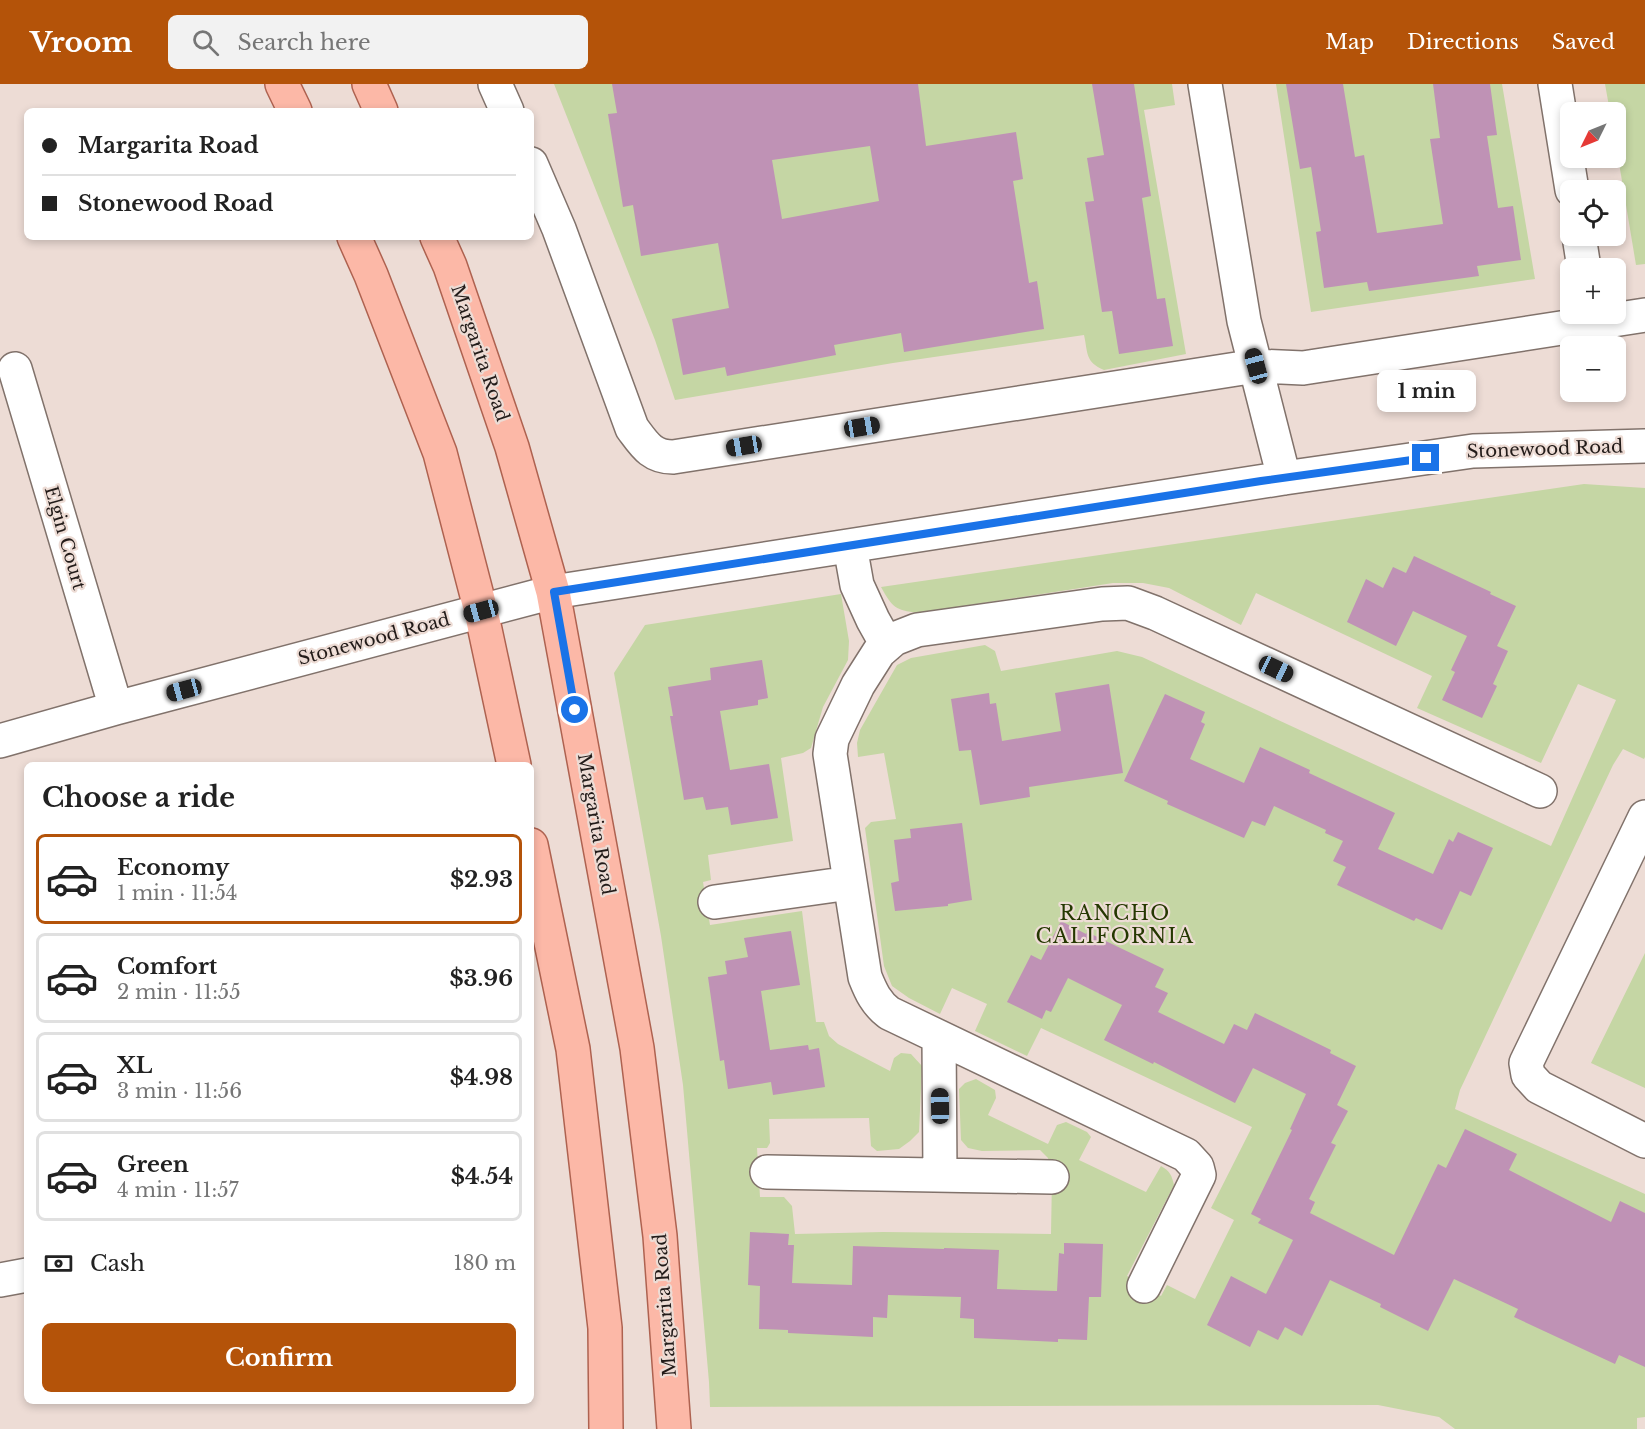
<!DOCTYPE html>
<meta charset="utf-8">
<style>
body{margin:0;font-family:"Libre Baskerville",serif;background:#f2f2f2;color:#222;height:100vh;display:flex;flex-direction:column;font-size:22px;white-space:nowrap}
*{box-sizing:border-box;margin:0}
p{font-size:20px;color:#767676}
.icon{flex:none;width:33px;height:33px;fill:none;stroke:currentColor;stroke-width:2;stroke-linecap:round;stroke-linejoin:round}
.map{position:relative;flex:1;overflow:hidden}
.sheet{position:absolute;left:24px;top:678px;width:510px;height:642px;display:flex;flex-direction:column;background:#fff;border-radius:9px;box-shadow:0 3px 9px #0003}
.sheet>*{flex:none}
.guide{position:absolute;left:24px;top:24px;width:510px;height:132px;border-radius:9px;box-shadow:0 3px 9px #0003;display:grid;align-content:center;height:132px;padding:0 18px;background:#fff}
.needle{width:39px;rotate:227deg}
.tools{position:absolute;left:1560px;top:18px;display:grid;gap:12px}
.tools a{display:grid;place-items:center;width:66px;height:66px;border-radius:9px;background:#fff;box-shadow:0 3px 9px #0003;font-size:30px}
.end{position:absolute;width:27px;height:27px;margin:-14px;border:8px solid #1a73e8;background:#fff;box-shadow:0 0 0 3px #fff}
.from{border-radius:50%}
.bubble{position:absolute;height:42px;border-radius:9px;background:#fff;box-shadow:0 3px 9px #0003;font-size:20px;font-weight:700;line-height:42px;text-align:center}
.car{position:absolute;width:18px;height:36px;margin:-18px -9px;border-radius:8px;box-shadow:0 0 4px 2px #0007;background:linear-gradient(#222 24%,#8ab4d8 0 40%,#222 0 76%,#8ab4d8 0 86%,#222 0)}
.guide b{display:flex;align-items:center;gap:21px;height:57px;font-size:22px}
.guide b+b{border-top:2px solid #e0e0e0}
.guide i{width:15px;height:15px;background:#222}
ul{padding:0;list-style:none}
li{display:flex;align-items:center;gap:18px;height:90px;margin:0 12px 9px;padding:0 6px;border:3px solid #e0e0e0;border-radius:9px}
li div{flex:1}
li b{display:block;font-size:22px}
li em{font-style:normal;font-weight:700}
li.active{border-color:#b45309}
li>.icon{width:54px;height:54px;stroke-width:1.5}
h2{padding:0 18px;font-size:27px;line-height:72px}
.pay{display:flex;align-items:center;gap:15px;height:66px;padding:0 18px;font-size:22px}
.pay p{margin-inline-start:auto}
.cta{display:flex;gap:12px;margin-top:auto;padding:12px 18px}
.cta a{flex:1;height:69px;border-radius:9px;background:#b45309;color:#fff;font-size:24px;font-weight:700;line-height:69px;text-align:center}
header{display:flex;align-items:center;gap:36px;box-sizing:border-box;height:84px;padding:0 30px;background:#b45309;color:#fff}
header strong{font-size:28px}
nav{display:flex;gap:33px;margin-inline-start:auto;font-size:21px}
.search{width:420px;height:54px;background:#f2f2f2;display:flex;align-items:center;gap:15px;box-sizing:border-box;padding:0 21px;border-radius:9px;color:#767676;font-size:22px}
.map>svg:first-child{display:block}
</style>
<header>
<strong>Vroom</strong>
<div class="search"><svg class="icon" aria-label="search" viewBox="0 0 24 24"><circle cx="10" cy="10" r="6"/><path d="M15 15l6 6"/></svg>Search here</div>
<nav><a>Map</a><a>Directions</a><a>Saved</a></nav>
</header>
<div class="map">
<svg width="1645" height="1345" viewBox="0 0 1645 1345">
<rect width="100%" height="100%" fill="#eddcd5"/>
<path fill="#c5d6a4" d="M554,0H1172L1175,21L1144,26L1186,270L1104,286C1085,278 1088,269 1084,251L893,279L675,316L655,256Z
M1276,0H1502L1535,195L1311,228Z
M1605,0H1645V180L1636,181L1616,61V28H1610Z
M1584,400L1645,404V673L1644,675L1623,665L1613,681L1460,1006L1455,1025L1645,1110V1333L1637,1334V1345H1455L1439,1333L1378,1321L710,1323L709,1298L683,1001L661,852L614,589L645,541L841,510L849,557L848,576L823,623L811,664L803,669L781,674L793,757L708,771L711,796L703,798L710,841L802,827L816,938H824L829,952L838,960L890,987L894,974L901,969L911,970L922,982L919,1048L910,1057L899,1065L877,1067L871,1062L869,1034L769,1035L770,1059L767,1064H757L760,1113H784L792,1122L795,1150L883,1148L1051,1150L1052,1093L1048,1074L1040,1066L982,1067L968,1064L961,1056L959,1005L965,999L976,995L995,1006L996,1014L988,1031L1048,1060L1057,1041L1066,1038L1087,1048L1091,1053L1079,1076L1146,1108L1161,1082C1170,1087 1172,1092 1174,1101L1127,1192L1161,1212L1167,1201L1195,1215L1234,1136L1211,1124L1252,1043L1041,944L1027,972L975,947L987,920L952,904L940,930L909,914L892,902L884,882L865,744L871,738L896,735L884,669L858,673L857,659L860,646L897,581L911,574L985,561L995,567L1001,587L1117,567L1142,573L1551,762L1616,616L1578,600L1541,679L1417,624L1432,592L1256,509L1241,541L1169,504L1143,499H1113L918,529C895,526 892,523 881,503Z
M1645,869V1004L1591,979Z"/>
<path fill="#bf92b5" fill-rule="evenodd" d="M612,0H918L926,62L1016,48L1023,95L1013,97L1029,199L1037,197L1044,245L904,268L901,249L834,261L836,271L727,292L725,283L683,291L672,235L729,224L718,159L641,172L633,121L623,123L608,30L617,29ZM870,62L879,117L782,135L772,76Z
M1092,0H1134L1151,112L1142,114L1157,215L1165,214L1173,262L1119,270L1112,227L1102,228L1085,118L1094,117L1087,74L1104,71Z
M1286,0H1343L1355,73L1364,71L1377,149L1443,140L1430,55L1440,54L1433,0H1490L1497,51L1487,52L1498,124L1513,122L1521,176L1477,182L1479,192L1369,207L1367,198L1324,204L1316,148L1321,147L1311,83L1300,85Z
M1414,472L1491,508L1490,510L1516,522L1497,562L1508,567L1493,600L1497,602L1482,634L1442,616L1455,588L1451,586L1467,552L1413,527L1396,562L1347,538L1366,495L1383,504L1393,483L1406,489Z
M762,576L768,614L758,616V621L720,627L730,686L769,680L778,734L731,741L728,723L706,726L703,713L684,716L670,632H673L668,603L711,596L710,584Z
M1109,600L1123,689L1029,703L1030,713L980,721L971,666L959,667L951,615L989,609L990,620L996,619L1002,657L1061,647L1055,609Z
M1165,610L1205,628L1201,638L1205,640L1190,675L1244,699L1260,663L1310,686L1309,689L1395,729L1378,765L1433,790L1449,755L1453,758L1458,748L1493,764L1471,812L1460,807L1442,846L1416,834L1414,837L1337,801L1346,783L1333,777L1343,757L1325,749L1326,746L1274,722L1265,742L1252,737L1244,754L1167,720L1168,717L1124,697Z
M962,739L972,816L948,820V822L895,827L891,799L899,797L894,756L911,754L910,745Z
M1061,837L1086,850L1087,848L1164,885L1155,903L1168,909L1158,928L1224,960L1234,940L1247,946L1255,929L1331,966L1330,969L1356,982L1337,1021L1348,1027L1331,1059L1336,1061L1309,1115L1315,1118L1310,1129L1394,1171L1438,1080L1446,1084L1465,1045L1517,1070L1509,1086L1611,1138L1620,1117L1645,1129V1283L1619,1271L1615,1280L1514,1233L1518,1225L1454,1195L1428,1247L1380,1223L1381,1220L1330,1196L1302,1252L1285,1243L1278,1256L1258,1246L1250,1263L1207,1241L1231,1192L1266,1210L1293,1156L1258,1139L1261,1135L1251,1130L1292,1046L1290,1045L1306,1010L1253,984L1235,1019L1154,978L1153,980L1104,956L1122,921L1068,894L1051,928L1046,926L1042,935L1007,918L1031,871L1041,876Z
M791,847L800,901L761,907L770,966L808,961L809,966L819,964L825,1003L773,1011L771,998L728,1005L724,976L720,977L708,893L727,890L725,877L748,873L744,854Z
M750,1148L789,1150L788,1161H794L792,1199L852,1201L853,1162L944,1165V1164L999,1166L997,1205L1057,1207L1059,1169L1064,1170V1159L1103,1160L1101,1213H1089L1087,1256L1058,1255V1258L974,1254V1235L960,1234L961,1213L888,1211L887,1234L873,1233V1253L788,1249V1246L759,1245L760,1202L748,1201Z"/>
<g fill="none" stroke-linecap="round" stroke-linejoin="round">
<defs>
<path id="minor" d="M495,0L507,27
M1205,0L1244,237L1284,394
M1555,0L1572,106
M531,80L559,145L632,344C644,360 651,373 673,373L1256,282L1303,284L1645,231
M1579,152L1584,184
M15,285L116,624
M850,462L857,501L873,536L887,561
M0,657L116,624L553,508L1284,394L1473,367L1645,362
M1645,733L1526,979L1528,991L1539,1003L1645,1057
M715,818L850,799
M939,953L940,1091
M767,1088L1052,1093
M0,1196L27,1191
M1144,1202L1199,1091L1197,1083L1186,1071L889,929C876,919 871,908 865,893L830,670L832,655L858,601L879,568L894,555L917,546L1102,520L1128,519L1155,529L1540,707"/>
<path id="major" d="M282,0L295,27
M369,0L381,27
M354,153L371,191L440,369L481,527L514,681
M437,153L450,182L512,363L553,508L637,964L660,1152L674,1345
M531,761L573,965L605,1244L606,1345"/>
</defs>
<use href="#minor" stroke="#81726b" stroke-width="36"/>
<use href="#major" stroke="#ae6250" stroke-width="36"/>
<use href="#minor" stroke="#fff" stroke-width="33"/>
<use href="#major" stroke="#fcb8a7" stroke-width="33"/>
</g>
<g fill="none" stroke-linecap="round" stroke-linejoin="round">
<path stroke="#1a73e8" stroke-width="8" d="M575,626L554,508L1261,397L1426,374"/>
</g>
<g text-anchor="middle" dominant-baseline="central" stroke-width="4.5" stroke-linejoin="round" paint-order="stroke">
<g font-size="18" fill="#221b19" stroke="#eddcd5">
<text transform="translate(480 269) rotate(71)">Margarita Road</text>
<text transform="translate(1545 365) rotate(-2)">Stonewood Road</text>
<text transform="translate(65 454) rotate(74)">Elgin Court</text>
<text transform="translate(374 555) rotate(-15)">Stonewood Road</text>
<text transform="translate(596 740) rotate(80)">Margarita Road</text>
<text transform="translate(665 1221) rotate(-94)">Margarita Road</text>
</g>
<g font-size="20" letter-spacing="1.5" fill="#253801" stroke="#eddcd5">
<text x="1115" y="829">RANCHO<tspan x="1115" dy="23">CALIFORNIA</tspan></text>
</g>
</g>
</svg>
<div class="tools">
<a><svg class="needle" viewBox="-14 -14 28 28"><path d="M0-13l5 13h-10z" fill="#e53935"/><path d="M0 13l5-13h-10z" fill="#767676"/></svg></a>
<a><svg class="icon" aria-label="locate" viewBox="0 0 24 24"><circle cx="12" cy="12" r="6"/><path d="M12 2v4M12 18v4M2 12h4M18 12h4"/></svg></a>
<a>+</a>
<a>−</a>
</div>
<i class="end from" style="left:575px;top:626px"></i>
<i class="end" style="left:1426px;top:374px"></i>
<div class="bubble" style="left:1377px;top:286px;width:99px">1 min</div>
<i class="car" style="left:1256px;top:282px;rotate:345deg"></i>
<i class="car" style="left:862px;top:343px;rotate:81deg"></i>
<i class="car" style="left:744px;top:362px;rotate:261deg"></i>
<i class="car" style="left:481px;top:527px;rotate:255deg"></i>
<i class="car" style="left:1276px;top:585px;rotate:115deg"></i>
<i class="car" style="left:184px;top:606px;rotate:255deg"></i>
<i class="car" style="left:940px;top:1022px;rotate:359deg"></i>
<div class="guide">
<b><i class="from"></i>Margarita Road</b>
<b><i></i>Stonewood Road</b>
</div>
<section class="sheet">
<h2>Choose a ride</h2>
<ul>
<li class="active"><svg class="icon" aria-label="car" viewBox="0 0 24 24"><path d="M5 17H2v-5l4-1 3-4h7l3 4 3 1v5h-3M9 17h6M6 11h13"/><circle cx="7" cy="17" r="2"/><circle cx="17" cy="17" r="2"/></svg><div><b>Economy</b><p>1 min · 11:54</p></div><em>$2.93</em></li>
<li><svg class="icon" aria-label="car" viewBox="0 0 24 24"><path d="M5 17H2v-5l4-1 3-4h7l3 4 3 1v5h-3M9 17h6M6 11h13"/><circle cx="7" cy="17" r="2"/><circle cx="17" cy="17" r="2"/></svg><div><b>Comfort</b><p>2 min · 11:55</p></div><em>$3.96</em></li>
<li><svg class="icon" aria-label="car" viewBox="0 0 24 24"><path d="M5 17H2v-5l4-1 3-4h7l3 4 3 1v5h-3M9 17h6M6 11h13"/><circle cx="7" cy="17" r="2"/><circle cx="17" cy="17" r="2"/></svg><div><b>XL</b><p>3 min · 11:56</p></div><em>$4.98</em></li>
<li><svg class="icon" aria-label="car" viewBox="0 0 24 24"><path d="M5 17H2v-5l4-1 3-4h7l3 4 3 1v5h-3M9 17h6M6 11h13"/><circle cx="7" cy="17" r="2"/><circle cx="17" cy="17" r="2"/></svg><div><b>Green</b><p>4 min · 11:57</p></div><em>$4.54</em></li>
</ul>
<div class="pay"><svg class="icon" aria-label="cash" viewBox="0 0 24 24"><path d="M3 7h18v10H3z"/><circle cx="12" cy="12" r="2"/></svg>Cash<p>180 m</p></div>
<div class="cta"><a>Confirm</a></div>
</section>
</div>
